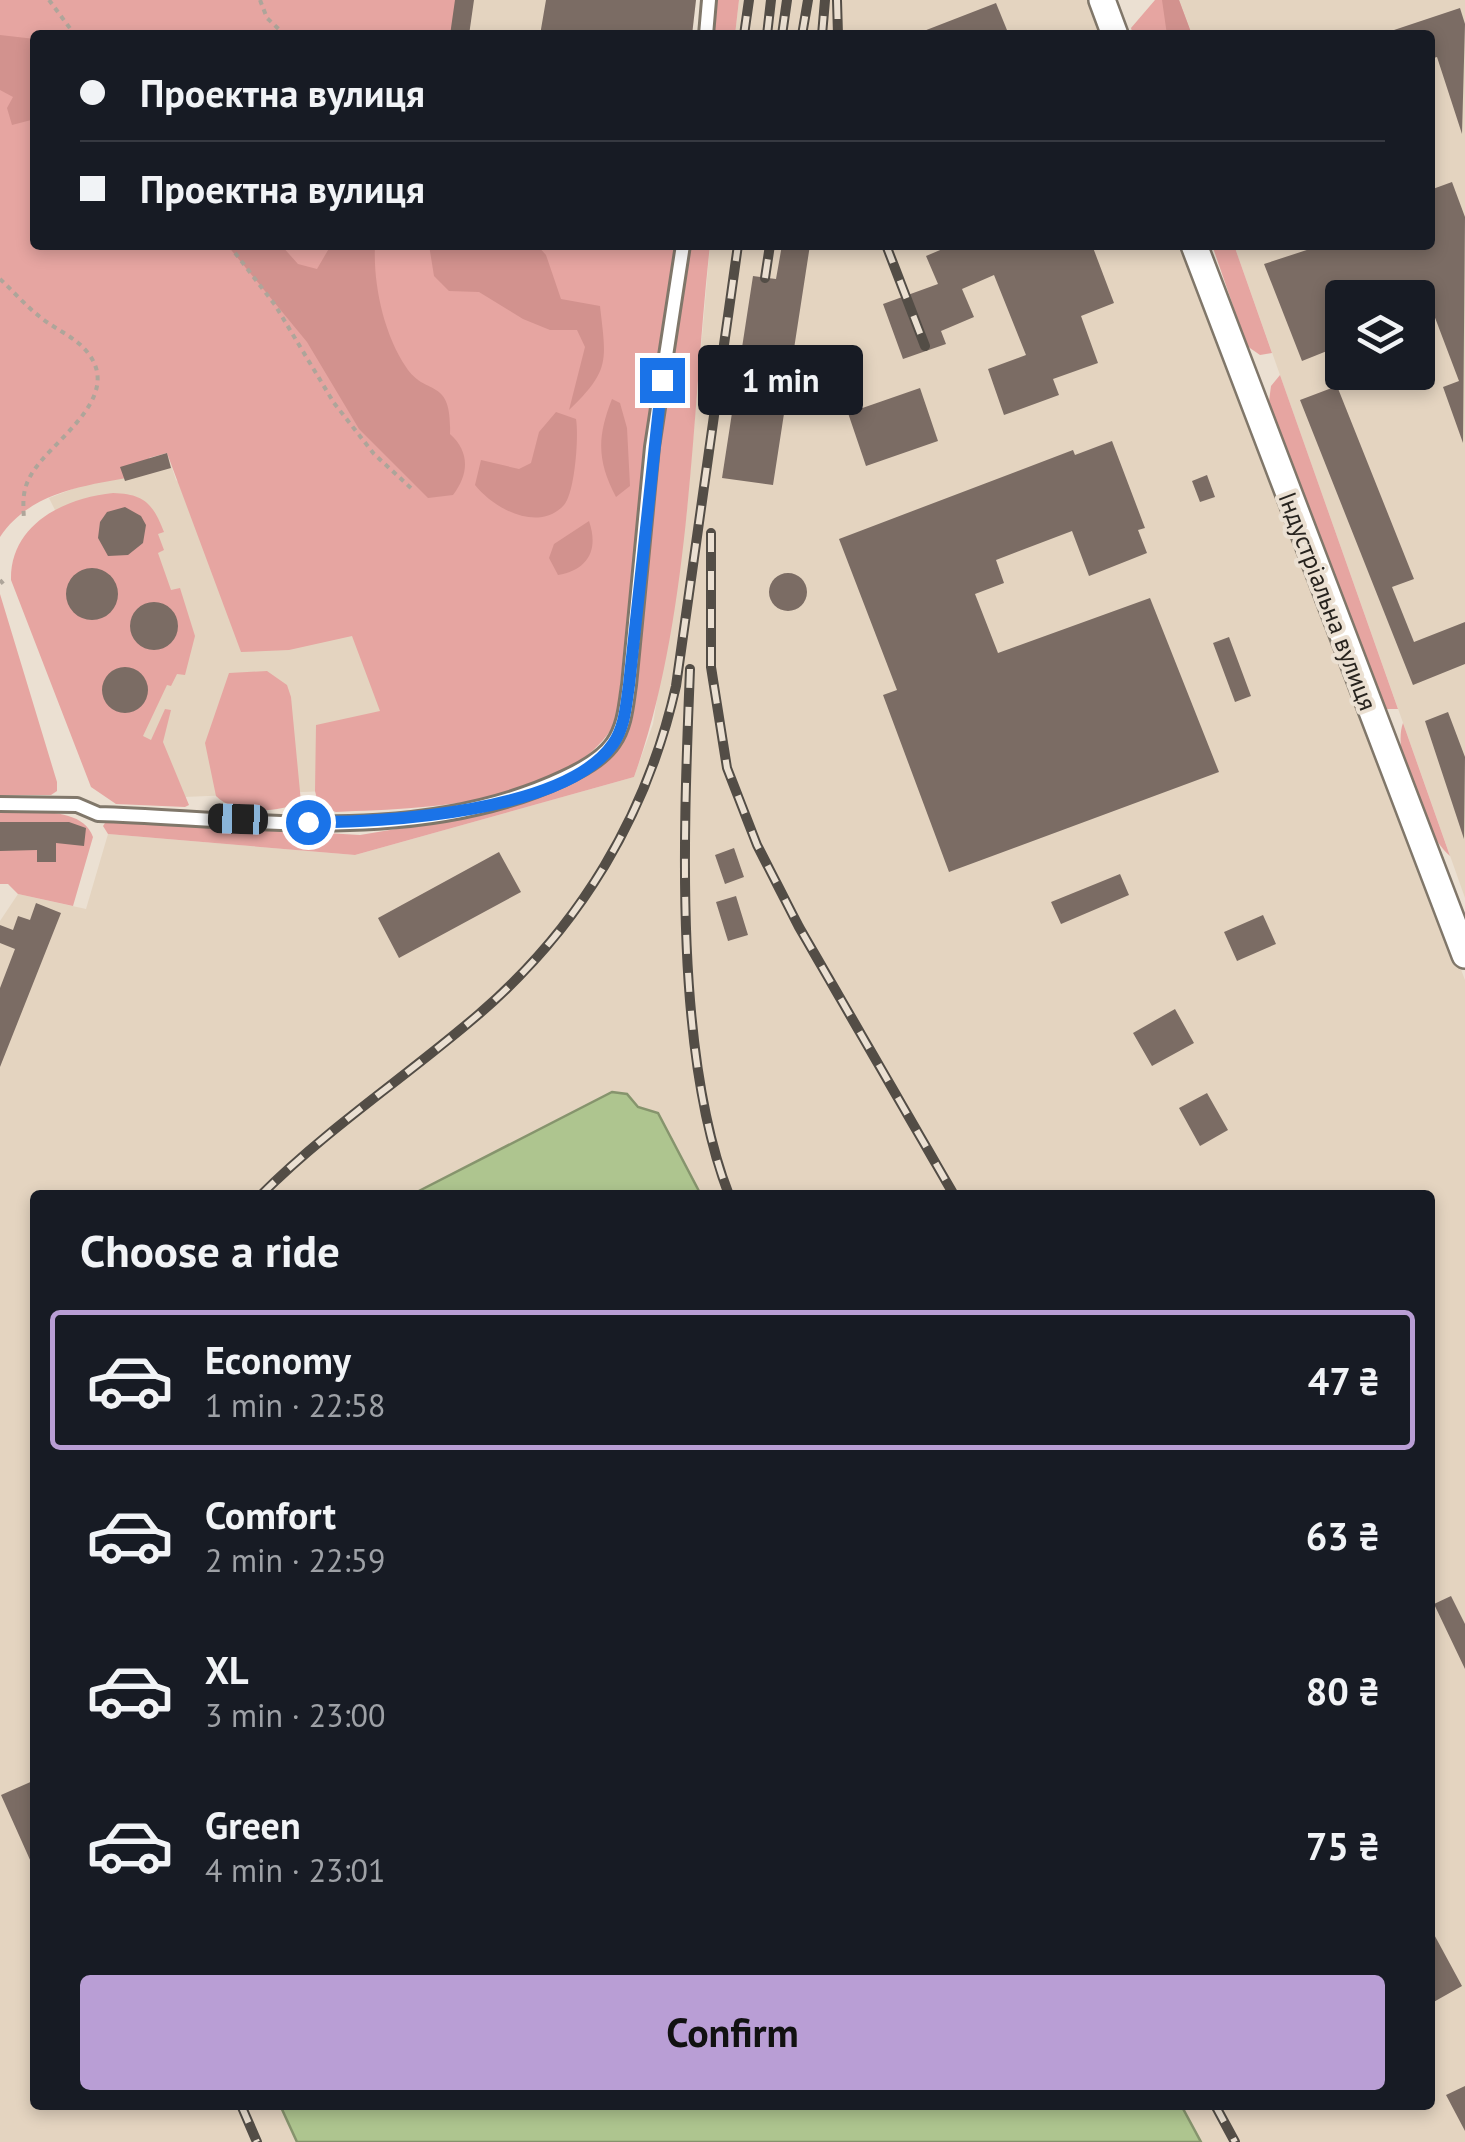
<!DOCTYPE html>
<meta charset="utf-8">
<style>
body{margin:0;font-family:"PT Sans",sans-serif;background:#20242c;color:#f1f3f6;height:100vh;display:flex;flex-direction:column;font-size:38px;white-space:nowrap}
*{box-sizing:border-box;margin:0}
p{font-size:32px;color:#9ea1a6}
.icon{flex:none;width:55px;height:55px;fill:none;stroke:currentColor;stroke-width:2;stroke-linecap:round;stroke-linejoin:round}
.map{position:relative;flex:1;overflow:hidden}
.sheet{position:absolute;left:30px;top:1190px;width:1405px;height:920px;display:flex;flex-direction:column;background:#171b24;border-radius:10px;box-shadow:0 5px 15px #0003}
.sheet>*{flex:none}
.guide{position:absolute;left:30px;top:30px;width:1405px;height:220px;border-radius:10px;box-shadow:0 5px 15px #0003;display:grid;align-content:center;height:220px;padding:0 50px;background:#171b24}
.fabs{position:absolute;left:1325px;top:280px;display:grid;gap:20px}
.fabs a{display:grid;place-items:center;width:110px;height:110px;border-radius:10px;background:#171b24;box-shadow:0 5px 15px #0003;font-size:50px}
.end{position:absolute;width:45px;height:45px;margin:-22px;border:12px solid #1a73e8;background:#fff;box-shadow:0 0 0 5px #fff}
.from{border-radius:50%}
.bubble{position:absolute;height:70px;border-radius:10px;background:#171b24;box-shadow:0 5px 15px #0003;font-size:32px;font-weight:700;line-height:70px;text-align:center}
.car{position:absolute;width:30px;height:60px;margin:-30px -15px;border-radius:12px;box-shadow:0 0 8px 2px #0007;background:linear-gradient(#222 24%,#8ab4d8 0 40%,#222 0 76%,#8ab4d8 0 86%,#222 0)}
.guide b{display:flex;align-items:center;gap:35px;height:95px;font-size:38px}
.guide b+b{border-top:2px solid #363941}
.guide i{width:25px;height:25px;background:#f1f3f6}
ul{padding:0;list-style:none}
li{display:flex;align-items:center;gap:30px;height:140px;margin:0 20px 15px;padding:0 30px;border:5px solid transparent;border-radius:10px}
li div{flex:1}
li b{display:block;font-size:38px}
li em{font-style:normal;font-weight:700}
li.current{border-color:#b99ed5}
li>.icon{width:90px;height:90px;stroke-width:1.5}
h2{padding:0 50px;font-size:45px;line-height:120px}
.action{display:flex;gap:20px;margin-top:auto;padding:20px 50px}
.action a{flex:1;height:115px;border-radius:10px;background:#b99ed5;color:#111;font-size:40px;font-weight:700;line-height:115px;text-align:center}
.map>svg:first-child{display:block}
</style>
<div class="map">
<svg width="1465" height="2142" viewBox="0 0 1465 2142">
<rect width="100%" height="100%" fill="#ebe0d2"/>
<path fill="#e4d4c0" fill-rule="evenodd" d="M456,0H696L692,35H451Z
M739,0H1088L1102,35H735Z
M1179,0H1465V898L1234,245H1430V35H1192ZM1342,298H1418V372H1342Z
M710,245H1183L1465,980V2142H1201L1181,2105H1430V1195H701L658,1113L638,1107L626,1094L612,1092L411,1195H35V2105H280L297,2142H0V921L18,894L86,909L108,834L355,855L634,777L653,724L686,519Z
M167,453L176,480L521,783L112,800L59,518L49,498Z"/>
<path fill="#e6a5a1" d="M0,0H456L451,35H35V245H677L647,446L616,722C566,807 424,808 336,812L319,807L315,791L316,725L380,711L352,636L289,650L241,652L167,453L149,458L152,473C98,485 34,486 0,537Z
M717,0H739L735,35H714Z
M1155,0H1179L1192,35H1133L1131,28Z
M689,245H710C691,415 692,616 634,777L355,855L108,834L103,826L107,820L360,835L414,826L532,799L588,775L617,752L630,724L657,450Z
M1212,245H1234L1272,353L1260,355L1247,346Z
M1280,375L1398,709H1386L1376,697L1269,401L1271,386Z
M113,493C145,494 153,504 164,532L158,534L164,550L158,553L171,590L180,588L195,636L185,675L177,674L171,686L167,685L143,736L151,740L165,709L171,710L163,742L189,805L185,807L116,804L91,787L11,580C10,525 63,498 113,493Z
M0,594L57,782V791L51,795H0Z
M267,671L287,685L291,697L301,802C279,813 234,815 216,796L205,743L229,673Z
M1403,723L1450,856C1426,836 1391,754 1403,723Z
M0,812C27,813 82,805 93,837L73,906L18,894L8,884H0Z"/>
<path fill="#d2928e" d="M1162,0H1179L1192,35H1167Z
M0,35L35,39V119L12,125L7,108L13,97L0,90Z
M227,245H281L298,264L317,269L331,245H375C373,285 384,334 406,367C426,398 452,375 450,434C470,452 469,474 453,495L428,498L359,429L307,342Z
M429,245H537L546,255L561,299L600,306C606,360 611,370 569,410L585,347L577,330H550L523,319L479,292L449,291L434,276Z
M612,399L620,403L627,428L630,486L616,497C597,461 597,437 612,399Z
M556,412L576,419C579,435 575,493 564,505C539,533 494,509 475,485L481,460L519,469L531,463L539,432Z
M589,521C599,550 588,570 558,575L549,558L554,544Z"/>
<path fill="#aec58f" stroke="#86946d" stroke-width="2.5" d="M612,1092L627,1094L638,1107L658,1113L701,1195H411Z
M280,2105H1181L1201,2142H297Z"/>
<path fill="#7b6c64" d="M455,0H474L469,35H450Z
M546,0H696L692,35H540Z
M996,3L1009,35H916V34Z
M1460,8L1465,24L1462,134L1437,57L1430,59V35L1388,32Z
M1452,182L1465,217L1463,443L1443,387L1459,381L1434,315L1418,321V298H1342V345L1302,361L1264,264L1322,245H1430V190Z
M782,245H810L773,485L722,478L753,276L776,279Z
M952,245H1092L1114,303L1081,316L1098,363L1053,379L1059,395L1004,415L988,369L1026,355L994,275L962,289L974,317L941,331L946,344L903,359L883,304L938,284L926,256Z
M1337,386L1414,579L1392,587L1414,642L1465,622V664L1413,685L1300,400Z
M920,388L938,441L866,466L848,413Z
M1112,441L1145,528L1138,530L1147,553L1089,576L1072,531L996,560L1004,583L975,594L998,653L1150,598L1219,772L949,872L883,695L897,690L839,539L1073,450L1075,455Z
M167,453L171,468L125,481L120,467Z
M1207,475L1215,497L1200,502L1192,481Z
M125,507L141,516L146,525L143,543L128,555L108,556L98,538L100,522L107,512Z
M66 594a26 26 0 1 1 52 0a26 26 0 1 1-52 0Z
M769 592a19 19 0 1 1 38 0a19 19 0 1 1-38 0Z
M130 626a24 24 0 1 1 48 0a24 24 0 1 1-48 0Z
M1229,637L1251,696L1235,702L1213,643Z
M102 690a23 23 0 1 1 46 0a23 23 0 1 1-46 0Z
M1448,712L1465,757L1464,839L1425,721Z
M0,822H69L86,828L84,846L56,843V862H37V850L0,851Z
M734,848L744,877L725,884L715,855Z
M499,852L521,892L399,958L378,918Z
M1120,874L1129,895L1061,924L1051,902Z
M736,896L748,935L728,941L716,902Z
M36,903L61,913L0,1067V988L15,949L0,943V925L13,930L18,916L30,920Z
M1263,915L1276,944L1237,961L1224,932Z
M1175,1009L1194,1043L1152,1066L1133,1033Z
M1207,1093L1228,1130L1200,1146L1179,1108Z
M1451,1596L1465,1624V1669L1434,1604Z
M35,1780V1871L1,1795Z
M1430,1927L1462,1986L1430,2004Z
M1465,2086V2131L1446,2095Z"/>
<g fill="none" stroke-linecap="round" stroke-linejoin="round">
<defs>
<path id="service" d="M706,35L709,0
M0,804L77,805L98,814C251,819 420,846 564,778C581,770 602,759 613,743C625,726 626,705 629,685L652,447L683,245"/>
<path id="minor" d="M1102,0L1115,35
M1194,245L1465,955"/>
</defs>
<use href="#service" stroke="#80776a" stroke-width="18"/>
<use href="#minor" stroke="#80776a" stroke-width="30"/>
<path stroke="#aea59a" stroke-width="4" stroke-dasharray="5 5" stroke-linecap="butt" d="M49,0L75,35
M260,0L267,18L285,35
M229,245L275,305L334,403L374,454L412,489
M0,279C13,291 25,305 39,316C54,329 76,337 88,353C124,399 49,442 31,475C22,490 23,503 24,520
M0,580L5,586"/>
<use href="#service" stroke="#fff" stroke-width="12"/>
<use href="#minor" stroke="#fff" stroke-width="25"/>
<defs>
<path id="rail" d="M837,0L838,35
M744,35L749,0
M767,35L771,0
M782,35L787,0
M802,35L808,0
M822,35L825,0
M886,245L925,346
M765,278L770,245
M711,533V667L727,768L757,845L799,927L954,1195
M690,669C684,824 673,1051 729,1195
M261,1195C328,1128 407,1076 479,1014C580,927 647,815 676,686L738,245
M241,2105L257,2142
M1215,2105L1235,2142"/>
</defs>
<use href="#rail" stroke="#534d46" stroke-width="10"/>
<use href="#rail" stroke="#ebe0d2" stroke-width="6" stroke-dasharray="19" stroke-linecap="butt"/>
</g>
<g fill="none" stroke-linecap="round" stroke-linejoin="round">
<path stroke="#1a73e8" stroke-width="12" d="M308,822C384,823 566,812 613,744C625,727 626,705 629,685L662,380"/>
</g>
<g text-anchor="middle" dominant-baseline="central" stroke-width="8" stroke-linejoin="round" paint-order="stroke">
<g font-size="25" fill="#27231e" stroke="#ebe0d2">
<text transform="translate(1328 601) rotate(69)">Індустріальна вулиця</text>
</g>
</g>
</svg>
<div class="fabs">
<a><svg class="icon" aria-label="layers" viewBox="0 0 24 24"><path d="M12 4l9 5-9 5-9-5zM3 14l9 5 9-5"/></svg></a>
</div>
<i class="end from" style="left:308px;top:822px"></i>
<i class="end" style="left:662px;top:380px"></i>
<div class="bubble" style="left:698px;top:345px;width:165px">1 min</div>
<i class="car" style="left:238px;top:819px;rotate:272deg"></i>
<div class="guide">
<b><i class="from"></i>Проектна вулиця</b>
<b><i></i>Проектна вулиця</b>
</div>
<section class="sheet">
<h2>Choose a ride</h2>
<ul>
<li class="current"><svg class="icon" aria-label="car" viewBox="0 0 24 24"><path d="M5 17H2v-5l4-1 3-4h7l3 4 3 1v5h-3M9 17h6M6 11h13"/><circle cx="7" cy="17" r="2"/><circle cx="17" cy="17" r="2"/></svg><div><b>Economy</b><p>1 min · 22:58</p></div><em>47 ₴</em></li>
<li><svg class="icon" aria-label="car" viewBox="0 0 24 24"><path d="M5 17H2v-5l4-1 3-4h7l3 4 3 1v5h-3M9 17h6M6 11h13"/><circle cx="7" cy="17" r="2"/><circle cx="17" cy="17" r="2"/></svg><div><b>Comfort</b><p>2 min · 22:59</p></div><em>63 ₴</em></li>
<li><svg class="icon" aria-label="car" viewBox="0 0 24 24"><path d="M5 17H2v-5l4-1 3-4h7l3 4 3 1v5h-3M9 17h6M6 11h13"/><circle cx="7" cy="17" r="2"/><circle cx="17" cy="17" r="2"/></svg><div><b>XL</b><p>3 min · 23:00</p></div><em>80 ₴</em></li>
<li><svg class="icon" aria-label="car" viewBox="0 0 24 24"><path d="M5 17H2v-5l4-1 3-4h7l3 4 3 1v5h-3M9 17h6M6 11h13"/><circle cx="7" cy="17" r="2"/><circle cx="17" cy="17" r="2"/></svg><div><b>Green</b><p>4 min · 23:01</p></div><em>75 ₴</em></li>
</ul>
<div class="action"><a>Confirm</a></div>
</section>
</div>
